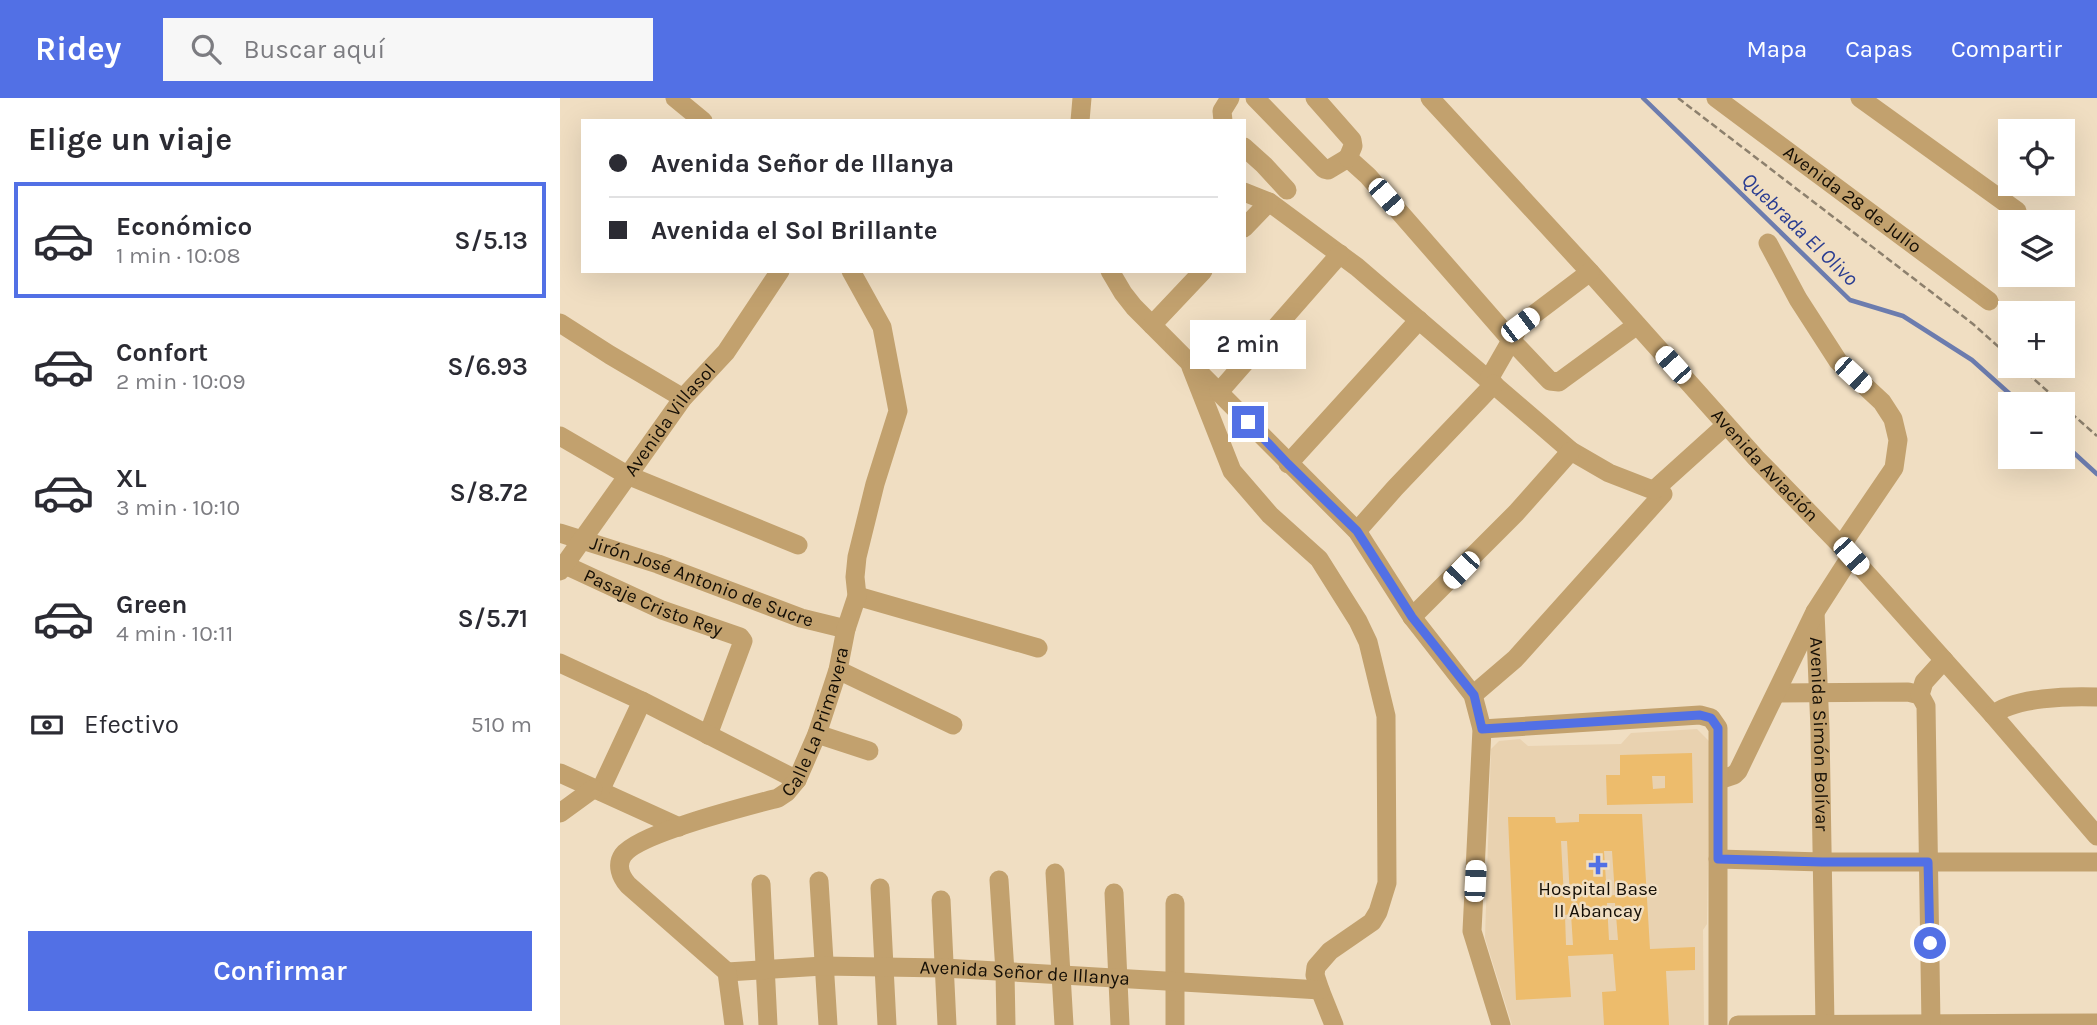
<!DOCTYPE html>
<html lang="es">
<meta charset="utf-8">
<style>
body{margin:0;font-family:Karla,sans-serif;background:#f7f7f7;color:#2b2b33;height:100vh;display:flex;flex-direction:column;font-size:26px;white-space:nowrap}
*{box-sizing:border-box;margin:0}
p{font-size:23px;color:#7c7c81}
.icon{flex:none;width:38px;height:38px;fill:none;stroke:currentColor;stroke-width:2;stroke-linecap:round;stroke-linejoin:round}
.map{position:relative;flex:1;overflow:hidden}
.sheet{display:flex;flex-direction:column;background:#fff;width:560px}
.sheet>*{flex:none}
.hud{position:absolute;left:21px;top:21px;width:665px;height:154px;border-radius:0px;box-shadow:0 7px 28px #0002;display:grid;align-content:center;height:154px;padding:0 28px;background:#fff}
.tools{position:absolute;left:1438px;top:21px;display:grid;gap:14px}
.tools a{display:grid;place-items:center;width:77px;height:77px;border-radius:0px;background:#fff;box-shadow:0 7px 28px #0002;font-size:35px}
.end{position:absolute;width:32px;height:32px;margin:-16px;border:9px solid #5270e5;background:#fff;box-shadow:0 0 0 4px #fff}
.from{border-radius:50%}
.bubble{position:absolute;height:49px;border-radius:0px;background:#fff;box-shadow:0 7px 28px #0002;font-size:23px;font-weight:600;line-height:49px;text-align:center}
.car{position:absolute;width:21px;height:42px;margin:-21px -10px;border-radius:9px;box-shadow:0 0 5px 2px #0007;background:linear-gradient(#fff 24%,#345 0 40%,#fff 0 76%,#345 0 86%,#fff 0)}
.hud b{display:flex;align-items:center;gap:24px;height:66px;font-size:26px}
.hud b+b{border-top:2px solid #e1e1e2}
.hud i{width:18px;height:18px;background:#2b2b33}
ul{padding:0;list-style:none}
li{display:flex;align-items:center;gap:21px;height:116px;margin:0 14px 10px;padding:0 14px;border:4px solid transparent;border-radius:0px}
li div{flex:1}
li b{display:block;font-size:26px}
li em{font-style:normal;font-weight:600}
li.selected{border-color:#5270e5}
li>.icon{width:63px;height:63px;stroke-width:1.5}
h2{padding:0 28px;font-size:32px;line-height:84px}
.pay{display:flex;align-items:center;gap:18px;height:77px;padding:0 28px;font-size:26px}
.pay p{margin-inline-start:auto}
.action{display:flex;gap:14px;margin-top:auto;padding:14px 28px}
.action a{flex:1;height:80px;border-radius:0px;background:#5270e5;color:#fff;font-size:28px;font-weight:600;line-height:80px;text-align:center}
header{display:flex;align-items:center;gap:42px;box-sizing:border-box;height:98px;padding:0 35px;background:#5270e5;color:#fff}
header strong{font-size:33px}
nav{display:flex;gap:38px;margin-inline-start:auto;font-size:24px}
.search{width:490px;height:63px;background:#f7f7f7;display:flex;align-items:center;gap:18px;box-sizing:border-box;padding:0 24px;border-radius:0px;color:#7c7c81;font-size:26px}
main{display:flex;flex:1;min-height:0}
.map>svg:first-child{display:block}
</style>
<header>
<strong>Ridey</strong>
<div class="search"><svg class="icon" aria-label="search" viewBox="0 0 24 24"><circle cx="10" cy="10" r="6"/><path d="M15 15l6 6"/></svg>Buscar aquí</div>
<nav><a>Mapa</a><a>Capas</a><a>Compartir</a></nav>
</header>
<main>
<section class="sheet">
<h2>Elige un viaje</h2>
<ul>
<li class="selected"><svg class="icon" aria-label="car" viewBox="0 0 24 24"><path d="M5 17H2v-5l4-1 3-4h7l3 4 3 1v5h-3M9 17h6M6 11h13"/><circle cx="7" cy="17" r="2"/><circle cx="17" cy="17" r="2"/></svg><div><b>Económico</b><p>1 min · 10:08</p></div><em>S/5.13</em></li>
<li><svg class="icon" aria-label="car" viewBox="0 0 24 24"><path d="M5 17H2v-5l4-1 3-4h7l3 4 3 1v5h-3M9 17h6M6 11h13"/><circle cx="7" cy="17" r="2"/><circle cx="17" cy="17" r="2"/></svg><div><b>Confort</b><p>2 min · 10:09</p></div><em>S/6.93</em></li>
<li><svg class="icon" aria-label="car" viewBox="0 0 24 24"><path d="M5 17H2v-5l4-1 3-4h7l3 4 3 1v5h-3M9 17h6M6 11h13"/><circle cx="7" cy="17" r="2"/><circle cx="17" cy="17" r="2"/></svg><div><b>XL</b><p>3 min · 10:10</p></div><em>S/8.72</em></li>
<li><svg class="icon" aria-label="car" viewBox="0 0 24 24"><path d="M5 17H2v-5l4-1 3-4h7l3 4 3 1v5h-3M9 17h6M6 11h13"/><circle cx="7" cy="17" r="2"/><circle cx="17" cy="17" r="2"/></svg><div><b>Green</b><p>4 min · 10:11</p></div><em>S/5.71</em></li>
</ul>
<div class="pay"><svg class="icon" aria-label="cash" viewBox="0 0 24 24"><path d="M3 7h18v10H3z"/><circle cx="12" cy="12" r="2"/></svg>Efectivo<p>510 m</p></div>
<div class="action"><a>Confirmar</a></div>
</section>
<div class="map">
<svg width="1537" height="927" viewBox="0 0 1537 927">
<rect width="100%" height="100%" fill="#f0dec2"/>
<path fill="#e9d2b0" d="M1137,631L1150,644L1147,826L1143,832L1144,927H952L925,840L931,651L939,643L960,641L968,648L1061,646L1071,635Z"/>
<g fill="none" stroke-linecap="round" stroke-linejoin="round">
<path stroke="#6c7cae" stroke-width="4.5" d="M1083,0L1290,202L1343,218L1412,262L1461,306
M1503,345L1537,376"/>
</g>
<path fill="#edbc6c" fill-rule="evenodd" d="M1132,655L1133,705L1047,707L1046,677H1060V657ZM1092,678H1105V690L1093,691Z
M1019,716H1082L1090,851L1135,849V872L1106,873L1109,927H1044L1042,894L1056,893L1053,856L1008,858L1011,899L956,902L948,719H995L996,725L1019,724ZM1001,743H1007L1010,800H1004ZM1044,753H1052L1055,797L1047,798ZM1047,805H1055L1058,842H1049ZM1011,816L1013,847H1006L1005,817Z"/>
<g fill="none" stroke-linecap="round" stroke-linejoin="round">
<path stroke="#8d806d" stroke-width="2.5" stroke-dasharray="7 3.5" stroke-linecap="butt" d="M1118,0L1413,226L1451,260
M1459,268L1502,306
M1503,308L1537,338"/>
<g stroke="#c2a16e" stroke-width="19">
<path d="M115,0L143,23"/>
<path d="M695,0L764,71L768,72L788,60L808,78L952,243L990,283L999,284L1003,281L1077,227"/>
<path d="M755,0L792,42L793,48L788,60"/>
<path id="s1" d="M870,0L1030,174L1196,360L1291,458L1433,617L1537,738"/>
<path id="s2" d="M1156,0L1429,203"/>
<path d="M1300,0L1457,113"/>
<path d="M520,23L522,0"/>
<path d="M663,23L662,13L670,0"/>
<path d="M684,49L704,67L727,92"/>
<path d="M684,94L709,104L797,169L1011,353L1049,375L1103,396L955,561L913,597"/>
<path d="M684,130L709,104"/>
<path d="M1208,145L1238,201L1278,263L1322,304L1333,321L1338,342L1334,370L1281,448"/>
<path d="M550,173L563,195L574,209L797,433L852,519L913,597L922,631L912,833L941,927"/>
<path d="M0,225L50,257L123,300"/>
<path d="M592,227L643,173"/>
<path d="M631,269L672,373L710,417L759,461L798,523L808,544L826,618L827,785L818,814L812,824L770,853L756,869L755,877L760,892L774,927"/>
<path d="M929,281L960,227L1030,174"/>
<path d="M659,294L780,156"/>
<path d="M0,338L67,377L238,447"/>
<path d="M728,366L859,222"/>
<path d="M1094,392L1166,327"/>
<path d="M797,433L835,390L934,286"/>
<path id="s3" d="M0,435L98,466L241,520L286,531"/>
<path id="s4" d="M5,467L102,512L180,539L183,543L148,637"/>
<path id="s5" d="M0,473L123,300L166,254L220,173"/>
<path d="M297,498L478,550"/>
<path id="s6" d="M1255,514L1260,631L1265,927"/>
<path d="M852,519L956,415L1011,353"/>
<path d="M0,565L82,603L237,682"/>
<path d="M278,572L393,627"/>
<path d="M1217,595L1348,594L1360,597"/>
<path d="M1433,617C1454,599 1510,598 1537,599"/>
<path d="M922,631L1140,617L1151,620L1158,630V927"/>
<path d="M257,636L309,653"/>
<path d="M0,675L119,729"/>
<path d="M1159,682L1174,677L1178,673L1255,514L1291,458"/>
<path d="M40,693L82,603"/>
<path d="M0,715L33,691"/>
<path d="M1158,761L1262,764H1537"/>
<path d="M495,775L504,927"/>
<path d="M439,782L445,874L446,927"/>
<path d="M259,783L268,927"/>
<path d="M201,786L208,927"/>
<path d="M320,790L327,927"/>
<path d="M554,795L560,927"/>
<path d="M381,802L387,927"/>
<path d="M615,805V927"/>
<path id="s7" d="M167,874L263,868L384,870L760,892"/>
<path id="s8" d="M174,927L167,874L68,787C61,779 56,767 63,757C79,735 188,708 218,700L227,694L237,682L257,636L278,572L286,531L297,498L295,479L297,459L315,386L338,313L322,229L291,173"/>
<path d="M1178,927L1537,925"/>
<path d="M1371,927L1366,608L1360,597L1364,584L1384,562"/>
</g>
</g>
<g fill="none" stroke-linecap="round" stroke-linejoin="round">
<path stroke="#5270e5" stroke-width="9" d="M688,324L728,366L797,433L852,519L914,597L922,631L1140,617L1151,620L1158,630V761L1262,764H1368L1370,845"/>
</g>
<path fill="#5270e5" stroke="#f0dec2" stroke-width="2.5" d="M1034.5 756.5h7v7h7v7h-7v7h-7v-7h-7v-7h7z"/>
<g text-anchor="middle" dominant-baseline="central" stroke-width="5" stroke-linejoin="round" paint-order="stroke">
<g font-size="19" fill="#140e05" stroke="#f0dec2">
<text stroke="none"><textPath href="#s2" startOffset="170">Avenida 28 de Julio</textPath></text>
<text stroke="none"><textPath href="#s5" startOffset="187">Avenida Villasol</textPath></text>
<text stroke="none"><textPath href="#s1" startOffset="497">Avenida Aviación</textPath></text>
<text stroke="none"><textPath href="#s3" startOffset="150">Jirón José Antonio de Sucre</textPath></text>
<text stroke="none"><textPath href="#s4" startOffset="96">Pasaje Cristo Rey</textPath></text>
<text stroke="none"><textPath href="#s8" startOffset="472">Calle La Primavera</textPath></text>
<text stroke="none"><textPath href="#s6" startOffset="122">Avenida Simón Bolívar</textPath></text>
<text stroke="none"><textPath href="#s7" startOffset="298">Avenida Señor de Illanya</textPath></text>
</g>
<g font-size="19" fill="#140e05" stroke="#f0dec2">
<text x="1038" y="791">Hospital Base<tspan x="1038" dy="22">II Abancay</tspan></text>
</g>
<g font-size="21" font-style="italic" fill="#293c91" stroke="#f0dec2">
<text transform="translate(1240 131) rotate(44)">Quebrada El Olivo</text>
</g>
</g>
</svg>
<div class="tools">
<a><svg class="icon" aria-label="locate" viewBox="0 0 24 24"><circle cx="12" cy="12" r="6"/><path d="M12 2v4M12 18v4M2 12h4M18 12h4"/></svg></a>
<a><svg class="icon" aria-label="layers" viewBox="0 0 24 24"><path d="M12 4l9 5-9 5-9-5zM3 14l9 5 9-5"/></svg></a>
<a>+</a>
<a>−</a>
</div>
<i class="end from" style="left:1370px;top:845px"></i>
<i class="end" style="left:688px;top:324px"></i>
<div class="bubble" style="left:630px;top:222px;width:116px">2 min</div>
<i class="car" style="left:826px;top:99px;rotate:139deg"></i>
<i class="car" style="left:960px;top:227px;rotate:53deg"></i>
<i class="car" style="left:1113px;top:267px;rotate:318deg"></i>
<i class="car" style="left:1293px;top:277px;rotate:133deg"></i>
<i class="car" style="left:1291px;top:458px;rotate:138deg"></i>
<i class="car" style="left:901px;top:472px;rotate:224deg"></i>
<i class="car" style="left:915px;top:783px;rotate:3deg"></i>
<div class="hud">
<b><i class="from"></i>Avenida Señor de Illanya</b>
<b><i></i>Avenida el Sol Brillante</b>
</div>
</div>
</main>
